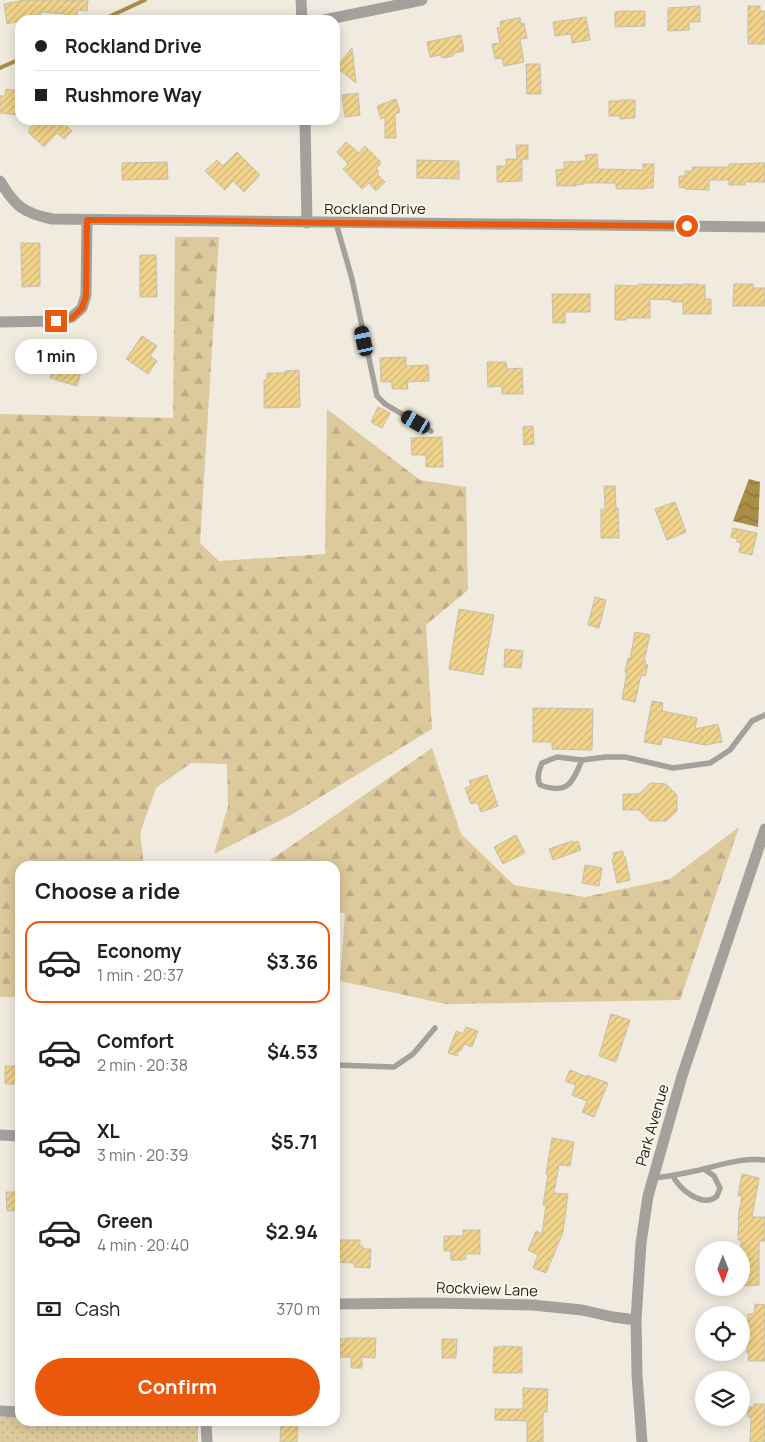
<!DOCTYPE html>
<meta charset="utf-8">
<style>
body{margin:0;font-family:Manrope,sans-serif;background:#f2f2f2;color:#202124;height:100vh;display:flex;flex-direction:column;font-size:19px;white-space:nowrap}
*{box-sizing:border-box;margin:0}
p{font-size:16px;color:#757577}
.icon{flex:none;width:28px;height:28px;fill:none;stroke:currentColor;stroke-width:2;stroke-linecap:round;stroke-linejoin:round}
.map{position:relative;flex:1;overflow:hidden}
.details{position:absolute;left:15px;top:861px;width:325px;height:565px;display:flex;flex-direction:column;background:#fff;border-radius:15px;box-shadow:0 2px 12px #0003}
.details>*{flex:none}
.guide{position:absolute;left:15px;top:15px;width:325px;height:110px;border-radius:15px;box-shadow:0 2px 12px #0003;display:grid;align-content:center;height:110px;padding:0 20px;background:#fff}
.needle{width:32px;rotate:179deg}
.fabs{position:absolute;left:695px;top:1241px;display:grid;gap:10px}
.fabs a{display:grid;place-items:center;width:55px;height:55px;border-radius:50%;background:#fff;box-shadow:0 2px 12px #0003;font-size:25px}
.end{position:absolute;width:22px;height:22px;margin:-11px;border:6px solid #ea580c;background:#fff;box-shadow:0 0 0 2px #fff}
.from{border-radius:50%}
.bubble{position:absolute;height:35px;border-radius:18px;background:#fff;box-shadow:0 2px 12px #0003;font-size:16px;font-weight:700;line-height:35px;text-align:center}
.car{position:absolute;width:15px;height:30px;margin:-15px -8px;border-radius:6px;box-shadow:0 0 4px 1px #0007;background:linear-gradient(#222 24%,#8ab4d8 0 40%,#222 0 76%,#8ab4d8 0 86%,#222 0)}
.guide b{display:flex;align-items:center;gap:18px;height:48px;font-size:19px}
.guide b+b{border-top:1px solid #e0e0e0}
.guide i{width:12px;height:12px;background:#202124}
ul{padding:0;list-style:none}
li{display:flex;align-items:center;gap:15px;height:82px;margin:0 10px 8px;padding:0 10px;border:2px solid transparent;border-radius:15px}
li div{flex:1}
li b{display:block;font-size:19px}
li em{font-style:normal;font-weight:700}
li.on{border-color:#ea580c}
li>.icon{width:45px;height:45px;stroke-width:1.5}
h2{padding:0 20px;font-size:22px;line-height:60px}
.pay{display:flex;align-items:center;gap:12px;height:55px;padding:0 20px;font-size:19px}
.pay p{margin-inline-start:auto}
.button{display:flex;gap:10px;margin-top:auto;padding:10px 20px}
.button a{flex:1;height:58px;border-radius:30px;background:#ea580c;color:#fff;font-size:20px;font-weight:700;line-height:58px;text-align:center}
.map>svg:first-child{display:block}
</style>
<div class="map">
<svg width="765" height="1442" viewBox="0 0 765 1442">
<defs>
<pattern id="forest-firs" width="22" height="20" patternUnits="userSpaceOnUse" patternTransform="scale(1.25)"><rect width="22" height="20" fill="#dcc99c"/><path d="M5 1l3.5 6h-7zM16 11l3.5 6h-7z" fill="#bdac86"/></pattern>
<pattern id="park-dots" width="8" height="8" patternUnits="userSpaceOnUse" patternTransform="scale(1.25)"><rect width="8" height="8" fill="#dcc99c"/><path d="M2 2h.1M6 6h.1" fill="none" stroke="#bdac86" stroke-width="1.8" stroke-linecap="round"/></pattern>
<pattern id="water-waves" width="16" height="10" patternUnits="userSpaceOnUse" patternTransform="scale(1.25)"><rect width="16" height="10" fill="#aa8e47"/><path d="M0 5q4-4 8 0t8 0" fill="none" stroke="#8a743b"/></pattern>
<pattern id="building-hatch" width="6" height="6" patternUnits="userSpaceOnUse" patternTransform="scale(1.25)"><rect width="6" height="6" fill="#f1d38b"/><path d="M-1 1l2-2M0 6l6-6M5 7l2-2" fill="none" stroke="#ceb578"/></pattern>
</defs>
<rect width="100%" height="100%" fill="#f0ebde"/>
<path fill="url(#forest-firs)" d="M175,237H219L200,543L219,561L325,554L327,409L420,480L466,487L468,590L426,625L432,729L291,815L214,854L228,806L227,764L191,763L156,788L140,833L144,866H20V997H0V414L173,418Z
M432,748L461,834L514,885L585,897L670,879L739,827L680,1000L446,1004L340,981L345,913H335V866H262Z"/>
<path fill="url(#park-dots)" d="M0,1417H20V1421H198V1442H0Z"/>
<path fill="url(#water-waves)" d="M749,479L760,482L758,527L733,521Z"/>
<g fill="none" stroke-linecap="round" stroke-linejoin="round">
<path stroke="#aa8e47" stroke-width="4" d="M102,20L145,0
M0,68L20,59"/>
</g>
<path fill="url(#building-hatch)" stroke="#c3beb1" d="M24,0H88L87,11L77,10V20H66V14L40,12L41,17L20,20V21L7,24L4,4Z
M700,6V22H689V30L668,31V8Z
M748,6H760V11H765V44H748Z
M624,11H645V26L615,27V12Z
M586,17L590,40L572,43L571,34L555,36L553,22Z
M518,18H520L521,24L524,23L527,38L520,39L524,62L504,66L502,58L495,59L492,44L500,43L497,28L501,27L500,22L502,21Z
M461,35L464,51L454,53L453,56L442,58L440,55L430,57L427,42Z
M352,48L356,83L336,67Z
M526,64H540L541,94H527Z
M6,89L20,91V115L0,113V96H5Z
M358,93L360,115L345,117L342,95Z
M396,99L400,112L395,114L396,138H385V117L381,119L377,106Z
M620,100H635V118L620,119V116H609V101H620Z
M38,120H61L72,131L64,139L57,133L44,147L29,133V129Z
M346,142L359,153L365,146L380,161V165L376,168L379,172L377,174L385,182L376,191L369,183L362,189L343,169L348,164L337,152Z
M516,145H528V159H522V181L497,182V166H506V159H517Z
M237,152L260,175L244,192L233,181L225,190L205,171L217,160L223,166Z
M597,154L598,169L643,170V164H654L653,188H645V189H616V183H584V184L575,185L576,186H557L556,170L564,169V162L586,161L585,155Z
M417,160L459,161V179L417,178Z
M167,162L168,179L122,180V163Z
M765,163V182H745V185H729V180H709V190L685,189V188L679,187V176H685V171H693L692,167H729V164Z
M21,243H40V286L22,287Z
M140,255H156L157,297H140Z
M639,284L683,285V284H698V285H705V299H711V314H683V302H672V300L650,299V318H626V320H615V285L638,286Z
M734,284H753V288H765V306H733Z
M552,294H590V312H565V323H553Z
M142,336L157,346L150,356L157,361L148,374L126,359Z
M406,357V366L428,365L429,381L407,382L408,389H392V382H381L380,358Z
M55,361L82,368L77,386L50,378Z
M487,362H506L507,369L522,368L523,394H502V386L488,387Z
M299,370L300,407L264,408V380H267V373H285V371Z
M378,407L390,413L382,428L371,422Z
M533,426L534,444L524,445L523,427Z
M442,437L443,467H426V455H412L411,438Z
M604,486H615L616,508H618L619,538H601V509H605Z
M675,502L686,532L667,540L655,509Z
M733,528L757,533L752,555L739,552L741,543L737,542V539L731,537Z
M595,597L606,600L599,628L588,625Z
M459,609L494,615L483,675L449,669Z
M635,632L650,635L644,661H646L645,664L648,665L645,676L641,675L635,702L622,699L627,672H625L628,658L630,659Z
M505,649L523,651L521,668L504,667Z
M652,701L663,703L662,711L697,718L695,729L718,724L722,742L705,745L663,737L661,745L644,742Z
M533,708L593,709L592,750L552,749V742H533Z
M487,775L498,806L481,812L477,802L471,804L465,788L471,786L469,781Z
M650,783L666,784L677,795V811L666,821H650L639,810H623V794H639Z
M516,835L525,853L503,864L494,847Z
M572,841L573,843L578,841L581,850L553,860L549,849Z
M623,851V856H625L630,880L617,883L612,859H614L613,853Z
M585,865L602,868L599,886L582,883Z
M611,1014L630,1020L616,1062L599,1056Z
M466,1027L478,1031L472,1047L464,1044L461,1051L459,1050L457,1056L448,1053L456,1031L463,1034Z
M5,1066H20V1084H5Z
M570,1070L587,1077V1075L608,1083L594,1117L582,1112L587,1101L572,1095L576,1085L565,1081Z
M552,1138L574,1142L570,1166L559,1165L554,1193L568,1194L563,1232L546,1273L533,1268L538,1255L528,1250L536,1231L542,1234L546,1205H543L548,1175L546,1174Z
M742,1174L759,1178L752,1217H765V1241H759V1285L741,1286V1240H738L739,1211L742,1196H738Z
M6,1192H20V1210L7,1211Z
M463,1230H480V1254H466V1259H463V1260H451V1251H444V1236H463Z
M335,1240H360V1246H363V1249H371L370,1268L354,1267V1263L335,1262Z
M755,1304L765,1305V1361H748L749,1354L747,1353L748,1314H754Z
M345,1338H376L375,1358L362,1357V1368H351V1357H335V1339H345Z
M442,1339H457L456,1358H442Z
M502,1346L522,1347V1373H493L494,1347H502Z
M523,1388L548,1389L547,1412H543V1442H527V1421L495,1420V1409H523Z
M754,1404H765V1442H750L751,1417H748V1407H754Z
M281,1421H298L297,1442H280Z"/>
<g fill="none" stroke-linecap="round" stroke-linejoin="round">
<path stroke="#a3a19b" stroke-width="5.5" d="M336,223L352,279L377,396L385,404L431,431
M582,760C572,783 568,795 540,785C536,778 539,770 542,763L557,757L582,760L606,757H625L673,768L710,763L730,750L752,721L765,715
M335,1065L394,1067L413,1054L435,1028
M673,1176C678,1188 703,1209 717,1196C717,1195 720,1189 720,1188L714,1176L704,1169
M652,1178C667,1177 681,1174 695,1171C718,1166 741,1157 765,1160"/>
<path stroke="#a3a19b" stroke-width="11" d="M301,0L302,20
M324,20L422,0
M305,120L307,223
M0,181C15,206 23,213 52,219L765,227
M0,322L56,321L72,317L82,308L86,295L87,220
M0,1135L20,1136
M335,1304L432,1303L533,1305L582,1310L613,1317L636,1320
M0,1411L20,1412
M206,1421L207,1442
M642,1442L637,1375L636,1320L641,1243L648,1196L682,1076L765,829"/>
</g>
<g fill="none" stroke-linecap="round" stroke-linejoin="round">
<path stroke="#ea580c" stroke-width="6" d="M56,321L72,318L82,308L86,296L87,220H182L336,223L687,226"/>
</g>
<g text-anchor="middle" dominant-baseline="central" stroke-width="4" stroke-linejoin="round" paint-order="stroke">
<g font-size="15" fill="#25231f" stroke="#fef8eb">
<text x="375" y="208">Rockland Drive</text>
<text transform="translate(652 1125) rotate(-74)">Park Avenue</text>
<text transform="translate(487 1289) rotate(2)">Rockview Lane</text>
</g>
</g>
</svg>
<div class="fabs">
<a><svg class="needle" viewBox="-14 -14 28 28"><path d="M0-13l5 13h-10z" fill="#e53935"/><path d="M0 13l5-13h-10z" fill="#757577"/></svg></a>
<a><svg class="icon" aria-label="locate" viewBox="0 0 24 24"><circle cx="12" cy="12" r="6"/><path d="M12 2v4M12 18v4M2 12h4M18 12h4"/></svg></a>
<a><svg class="icon" aria-label="layers" viewBox="0 0 24 24"><path d="M12 4l9 5-9 5-9-5zM3 14l9 5 9-5"/></svg></a>
</div>
<i class="end from" style="left:687px;top:226px"></i>
<i class="end" style="left:56px;top:321px"></i>
<div class="bubble" style="left:15px;top:339px;width:82px">1 min</div>
<i class="car" style="left:364px;top:341px;rotate:348deg"></i>
<i class="car" style="left:416px;top:422px;rotate:300deg"></i>
<div class="guide">
<b><i class="from"></i>Rockland Drive</b>
<b><i></i>Rushmore Way</b>
</div>
<section class="details">
<h2>Choose a ride</h2>
<ul>
<li class="on"><svg class="icon" aria-label="car" viewBox="0 0 24 24"><path d="M5 17H2v-5l4-1 3-4h7l3 4 3 1v5h-3M9 17h6M6 11h13"/><circle cx="7" cy="17" r="2"/><circle cx="17" cy="17" r="2"/></svg><div><b>Economy</b><p>1 min · 20:37</p></div><em>$3.36</em></li>
<li><svg class="icon" aria-label="car" viewBox="0 0 24 24"><path d="M5 17H2v-5l4-1 3-4h7l3 4 3 1v5h-3M9 17h6M6 11h13"/><circle cx="7" cy="17" r="2"/><circle cx="17" cy="17" r="2"/></svg><div><b>Comfort</b><p>2 min · 20:38</p></div><em>$4.53</em></li>
<li><svg class="icon" aria-label="car" viewBox="0 0 24 24"><path d="M5 17H2v-5l4-1 3-4h7l3 4 3 1v5h-3M9 17h6M6 11h13"/><circle cx="7" cy="17" r="2"/><circle cx="17" cy="17" r="2"/></svg><div><b>XL</b><p>3 min · 20:39</p></div><em>$5.71</em></li>
<li><svg class="icon" aria-label="car" viewBox="0 0 24 24"><path d="M5 17H2v-5l4-1 3-4h7l3 4 3 1v5h-3M9 17h6M6 11h13"/><circle cx="7" cy="17" r="2"/><circle cx="17" cy="17" r="2"/></svg><div><b>Green</b><p>4 min · 20:40</p></div><em>$2.94</em></li>
</ul>
<div class="pay"><svg class="icon" aria-label="cash" viewBox="0 0 24 24"><path d="M3 7h18v10H3z"/><circle cx="12" cy="12" r="2"/></svg>Cash<p>370 m</p></div>
<div class="button"><a>Confirm</a></div>
</section>
</div>
